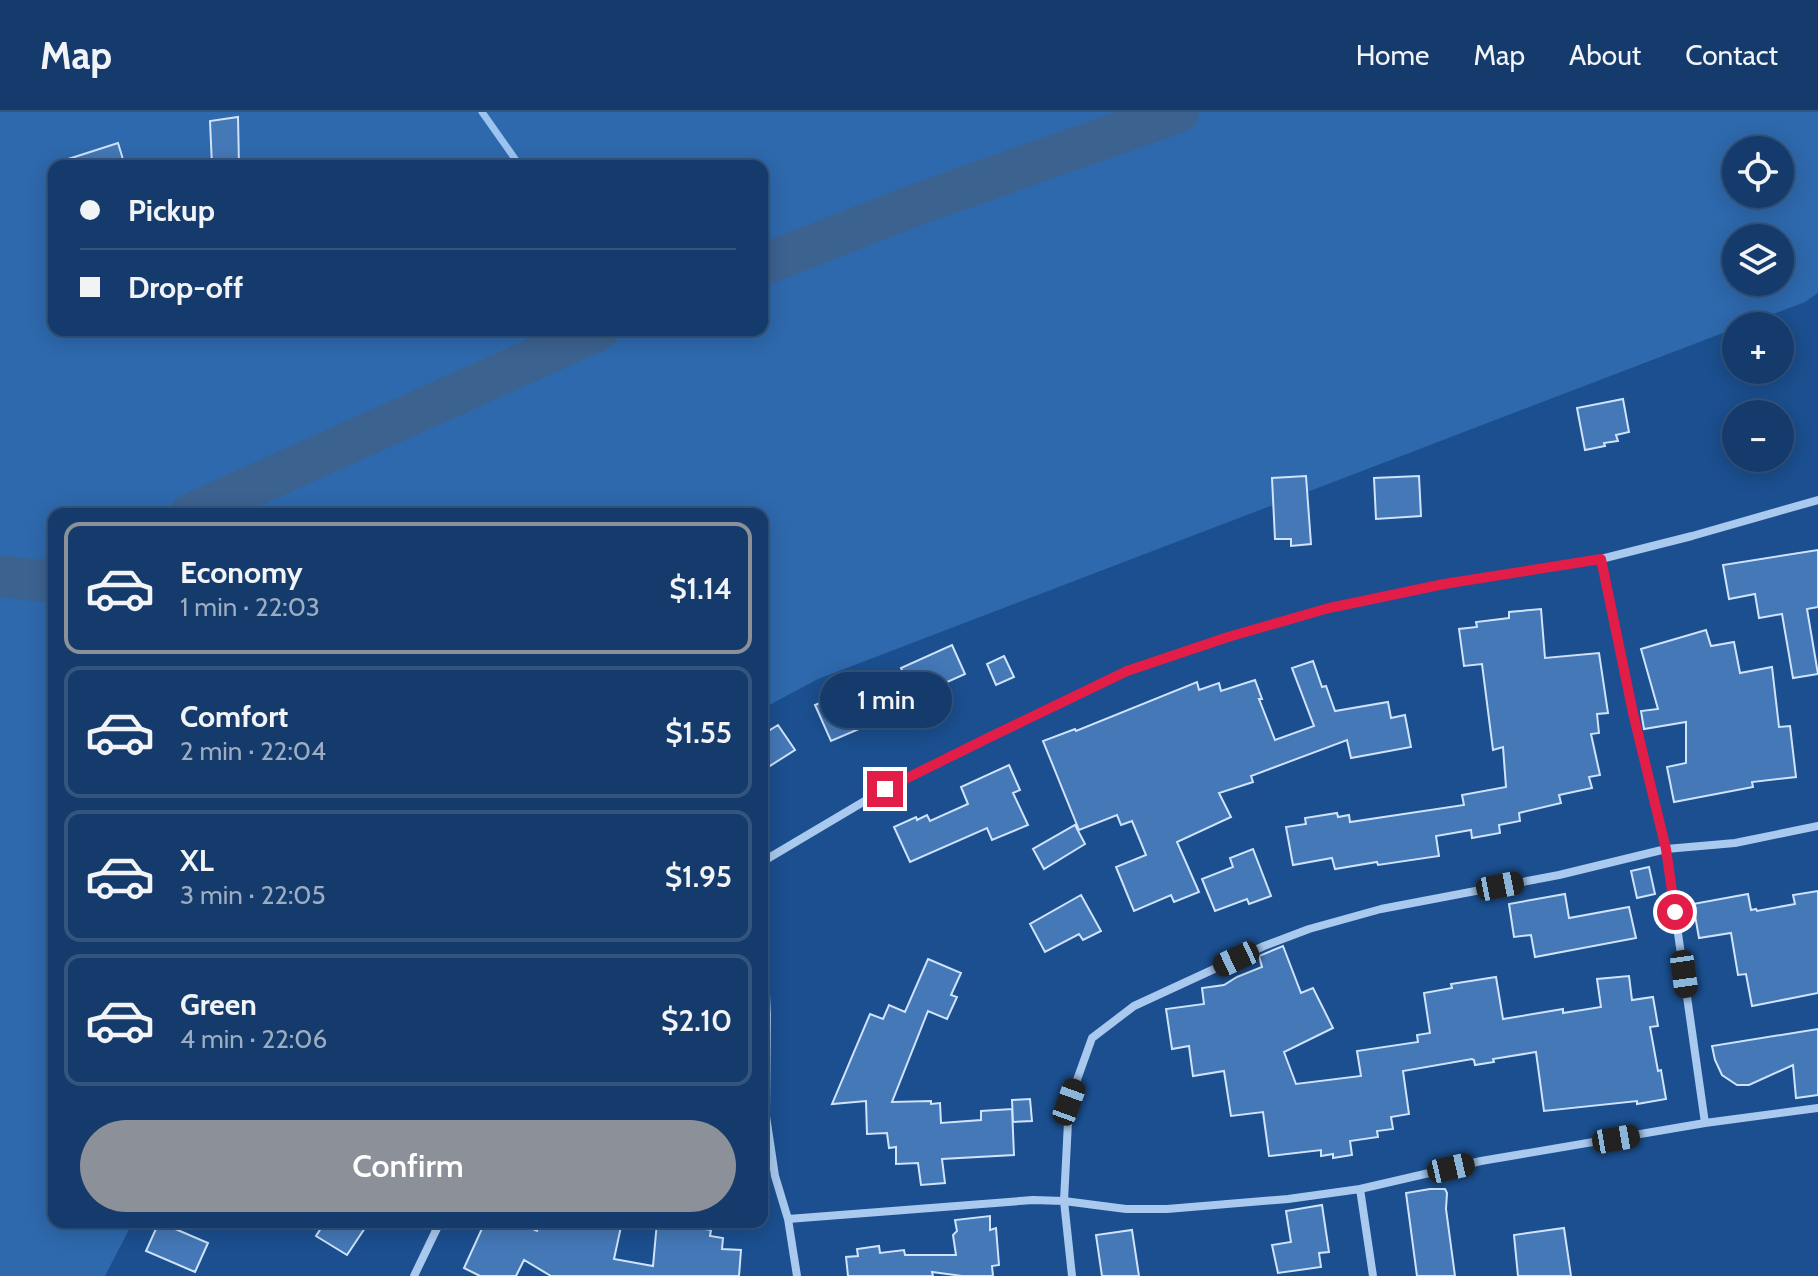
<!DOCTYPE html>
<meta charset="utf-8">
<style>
body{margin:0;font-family:Cabin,sans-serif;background:#214673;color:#f1f3f6;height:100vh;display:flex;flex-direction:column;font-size:30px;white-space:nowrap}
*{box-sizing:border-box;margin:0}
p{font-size:26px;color:#9dadc1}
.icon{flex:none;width:44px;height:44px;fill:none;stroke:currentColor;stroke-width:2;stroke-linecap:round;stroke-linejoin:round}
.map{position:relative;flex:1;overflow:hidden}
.details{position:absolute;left:48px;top:396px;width:720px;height:720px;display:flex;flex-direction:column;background:#143b6b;border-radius:16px;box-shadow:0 4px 20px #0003,0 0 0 2px #33557e}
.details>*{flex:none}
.top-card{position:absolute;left:48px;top:48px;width:720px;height:176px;border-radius:16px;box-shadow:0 4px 20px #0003,0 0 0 2px #33557e;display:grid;align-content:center;height:176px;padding:0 32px;background:#143b6b}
.fabs{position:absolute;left:1722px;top:24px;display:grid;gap:16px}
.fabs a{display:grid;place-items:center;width:72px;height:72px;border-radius:50%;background:#143b6b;box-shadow:0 4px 20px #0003,0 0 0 2px #33557e;font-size:40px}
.end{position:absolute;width:36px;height:36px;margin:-18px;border:10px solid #e11d48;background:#fff;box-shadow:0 0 0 4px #fff}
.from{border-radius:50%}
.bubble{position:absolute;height:56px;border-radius:28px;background:#143b6b;box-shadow:0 4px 20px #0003,0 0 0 2px #33557e;font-size:26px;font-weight:600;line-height:56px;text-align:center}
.car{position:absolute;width:24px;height:48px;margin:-24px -12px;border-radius:10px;box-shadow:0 0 6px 2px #0007;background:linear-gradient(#222 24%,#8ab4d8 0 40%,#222 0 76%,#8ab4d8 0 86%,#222 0)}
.top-card b{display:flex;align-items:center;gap:28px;height:76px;font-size:30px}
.top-card b+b{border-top:2px solid #33557e}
.top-card i{width:20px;height:20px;background:#f1f3f6}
ul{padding:14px 0 0;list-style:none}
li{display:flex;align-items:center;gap:24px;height:132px;margin:0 16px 12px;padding:0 16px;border:4px solid #33557e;border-radius:16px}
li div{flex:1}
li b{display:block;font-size:30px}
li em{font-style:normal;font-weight:600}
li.active{border-color:#8c9099}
li>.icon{width:72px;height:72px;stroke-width:1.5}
.button{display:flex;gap:16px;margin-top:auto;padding:16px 32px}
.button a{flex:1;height:92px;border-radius:48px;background:#8c9099;color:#fff;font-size:32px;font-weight:600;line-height:92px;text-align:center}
header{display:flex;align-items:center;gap:48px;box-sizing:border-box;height:112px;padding:0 40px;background:#143b6b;border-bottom:2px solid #33557e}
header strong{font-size:38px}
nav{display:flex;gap:44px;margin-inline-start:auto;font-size:28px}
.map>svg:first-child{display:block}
</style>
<header>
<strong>Map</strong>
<nav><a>Home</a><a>Map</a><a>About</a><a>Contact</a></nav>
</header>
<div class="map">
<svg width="1818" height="1164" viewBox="0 0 1818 1164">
<rect width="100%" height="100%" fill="#1b4f8f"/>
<path fill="#2e69ad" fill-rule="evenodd" d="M0,0H1818V181L1805,190L1741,214H1736V216L818,567L762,597V402H54V1110H133L105,1164H0ZM1736,38H1780V82H1736ZM54,54H762V218H54ZM1736,126H1780V170H1736Z"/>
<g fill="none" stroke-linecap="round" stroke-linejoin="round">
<path stroke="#9cc4f0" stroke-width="7" d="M482,0L520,54"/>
<path stroke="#3c6290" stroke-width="42" d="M762,153L918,92L1178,0
M191,402L598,218
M0,464L42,469L54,464"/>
</g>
<path fill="#4478b7" stroke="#cfe3fa" stroke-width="2" d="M238,5L239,54H212L210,9Z
M118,31L125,54H60L59,50Z
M1623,287L1629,320L1616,323L1618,329L1604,331L1605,334L1585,338L1577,296Z
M1306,364L1311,432L1291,434V427H1275L1272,366Z
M1419,364L1421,404L1376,407L1374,366Z
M1818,438V495L1807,497L1818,562L1793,566L1782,502L1759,506L1755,482L1729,487L1723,453Z
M1541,497L1545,546L1599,541L1608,601L1597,602L1599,621L1591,622L1600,663L1589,665L1592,676L1559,683L1561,691L1519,701L1520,709L1499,713L1500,721L1472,726L1471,718L1436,724L1439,744L1378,753L1377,750L1335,757L1332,746L1293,753L1286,715L1306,712L1305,706L1337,701L1338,705L1349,703L1350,710L1464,693L1462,683L1506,675L1503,635L1493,638L1482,552L1464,554L1459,517L1477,515L1476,510L1509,506V500Z
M1706,518L1711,534L1734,530L1740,561L1772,555L1779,615L1790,614L1796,665L1752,670L1753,675L1674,690L1667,655L1686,651V610L1644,617L1641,599L1658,597L1641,537Z
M952,533L965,562L914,585L901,556Z
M1004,544L1014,565L996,573L987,552Z
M1313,549L1322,575L1326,574L1335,599L1388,590L1391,606L1405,603L1411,635L1351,646L1347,628L1251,664L1253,670L1219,681L1231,705L1177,730L1199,780L1174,790L1171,783L1134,799L1116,755L1146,743L1132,709L1121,713L1117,703L1079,718L1043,629L1075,617L1076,619L1197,570L1199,578L1219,571L1221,579L1255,568L1262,587H1259L1275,628L1314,614L1292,556Z
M868,570L882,602L878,604L880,608L831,629L815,593Z
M778,613L795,638L762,659V623Z
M1009,653L1020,678L1013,681L1028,713L992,728L987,716L910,750L894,715L916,705L917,708L927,703L930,709L968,692L961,675Z
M1075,713L1085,732L1044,757L1033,737Z
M1253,737L1271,784L1249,792L1247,787L1215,799L1202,767L1233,755L1230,746Z
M1649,755L1655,782L1637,786L1631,759Z
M1818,779V881L1752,894L1746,862L1738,863L1731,821L1699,826L1693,792L1748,782L1751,798L1756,797L1757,799L1795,792L1793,783Z
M1565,782L1569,806L1629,795L1636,826L1535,845L1531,823L1514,825L1509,792Z
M1081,783L1101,819L1083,828L1079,822L1045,840L1030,812Z
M1283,834L1301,881L1313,876L1333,916L1284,940L1296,972L1361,964L1357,939L1418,930L1417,923L1430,921L1424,881L1452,876L1451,872L1496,865L1503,907L1563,897V901L1601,895L1597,867L1629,864L1632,888L1653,885L1658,914L1650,915L1658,959L1661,958L1666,987L1637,992V989L1544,999L1536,940L1493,947L1494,950L1475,953L1474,948L1472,947L1403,959L1409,1002L1391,1005L1393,1017L1377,1019L1378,1025L1350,1029L1352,1043L1333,1046V1042L1321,1044V1038L1269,1044L1263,1000L1231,1004L1224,959L1193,964L1189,934L1172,937L1166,897L1204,892L1202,876L1224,873L1237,865L1262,855L1259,844Z
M928,847L961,861L951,883L957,885L947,907L928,899L892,990L931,989V992L940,991L941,1011L981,1008V999L1012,997L1014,1043L942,1047L945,1071L921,1073L918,1051L896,1052V1035L889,1036L887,1021L867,1022L866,989L832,992L870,902L883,907L889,893L905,900Z
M1818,917V983L1796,986L1793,953L1749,973H1737L1722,963L1715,948L1712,934Z
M1030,987L1032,1009L1013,1010L1012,988Z
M1430,1077H1445L1447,1081L1446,1097L1455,1164H1417L1406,1081Z
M1322,1093L1329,1140L1319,1141L1321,1155L1278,1161L1272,1133L1291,1130L1286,1099Z
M990,1104V1118L996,1116L999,1153L992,1154L993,1164H962L932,1160L933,1164H848L846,1145L858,1144L857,1137L879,1134L880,1141L904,1138L905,1143H956L953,1123L957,1119L955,1108Z
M159,1110L208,1131L195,1160L146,1139Z
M325,1110H369L347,1143L316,1124Z
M485,1110H517L537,1119L540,1110H622L614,1147L653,1154L657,1110H694L693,1115L711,1118L710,1124L723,1126L722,1137L741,1138L739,1164H551L524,1148L516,1164H480L464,1156Z
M1564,1116L1571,1164H1518L1514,1123Z
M1132,1118L1139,1164H1102L1096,1123Z"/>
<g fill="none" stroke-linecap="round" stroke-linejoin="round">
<path stroke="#a9c9ee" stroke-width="8" d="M1601,447L1633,601L1666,737L1705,1011
M762,750L885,677L990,625L1127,559L1228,525L1329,496L1444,472L1601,447L1692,424L1818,388
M762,800L767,903L766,1004L775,1064L788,1107L797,1164
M1360,1077L1373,1164
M788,1107L1033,1088L1064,1089L1126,1097H1167L1288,1087L1360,1077L1481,1049L1705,1011L1818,996
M414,1164L440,1110
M1072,1164L1064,1089L1069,990L1092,926L1134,894L1264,834L1309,817L1381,797L1559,763L1666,737L1735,731L1818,714"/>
</g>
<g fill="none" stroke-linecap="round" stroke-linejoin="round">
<path stroke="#e11d48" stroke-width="10" d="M885,677L990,625L1127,559L1228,525L1329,496L1358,490L1444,472L1601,447L1633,601L1666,737L1675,800"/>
</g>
</svg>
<div class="fabs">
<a><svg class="icon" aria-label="locate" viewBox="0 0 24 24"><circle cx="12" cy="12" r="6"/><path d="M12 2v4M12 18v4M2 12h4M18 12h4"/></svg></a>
<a><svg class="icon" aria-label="layers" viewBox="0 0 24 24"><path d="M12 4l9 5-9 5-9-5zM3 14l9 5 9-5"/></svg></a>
<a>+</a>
<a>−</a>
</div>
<i class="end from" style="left:1675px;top:800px"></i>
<i class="end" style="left:885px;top:677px"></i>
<div class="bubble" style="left:820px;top:560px;width:132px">1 min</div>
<i class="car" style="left:1500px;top:774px;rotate:79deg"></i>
<i class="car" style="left:1236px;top:847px;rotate:245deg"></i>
<i class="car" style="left:1684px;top:862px;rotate:172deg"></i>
<i class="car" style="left:1069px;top:990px;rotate:20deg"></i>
<i class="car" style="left:1616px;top:1027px;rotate:80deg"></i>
<i class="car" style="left:1451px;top:1056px;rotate:77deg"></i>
<div class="top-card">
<b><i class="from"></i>Pickup</b>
<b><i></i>Drop-off</b>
</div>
<section class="details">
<ul>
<li class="active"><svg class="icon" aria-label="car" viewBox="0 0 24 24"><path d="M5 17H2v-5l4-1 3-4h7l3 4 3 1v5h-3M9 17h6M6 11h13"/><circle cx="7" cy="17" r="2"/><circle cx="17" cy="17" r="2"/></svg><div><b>Economy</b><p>1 min · 22:03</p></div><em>$1.14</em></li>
<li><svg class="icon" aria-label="car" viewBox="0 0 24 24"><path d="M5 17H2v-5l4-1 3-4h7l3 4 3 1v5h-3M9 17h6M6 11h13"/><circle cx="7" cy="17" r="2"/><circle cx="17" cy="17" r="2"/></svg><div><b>Comfort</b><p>2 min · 22:04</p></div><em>$1.55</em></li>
<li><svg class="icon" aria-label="car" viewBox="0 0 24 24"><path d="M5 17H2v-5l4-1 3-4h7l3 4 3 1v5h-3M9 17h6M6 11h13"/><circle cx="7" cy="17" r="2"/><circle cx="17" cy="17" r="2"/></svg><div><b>XL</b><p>3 min · 22:05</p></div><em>$1.95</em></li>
<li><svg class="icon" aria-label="car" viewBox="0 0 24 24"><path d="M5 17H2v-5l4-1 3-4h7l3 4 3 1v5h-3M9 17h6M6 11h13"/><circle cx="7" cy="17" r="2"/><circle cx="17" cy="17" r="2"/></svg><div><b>Green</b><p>4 min · 22:06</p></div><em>$2.10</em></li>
</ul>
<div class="button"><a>Confirm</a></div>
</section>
</div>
